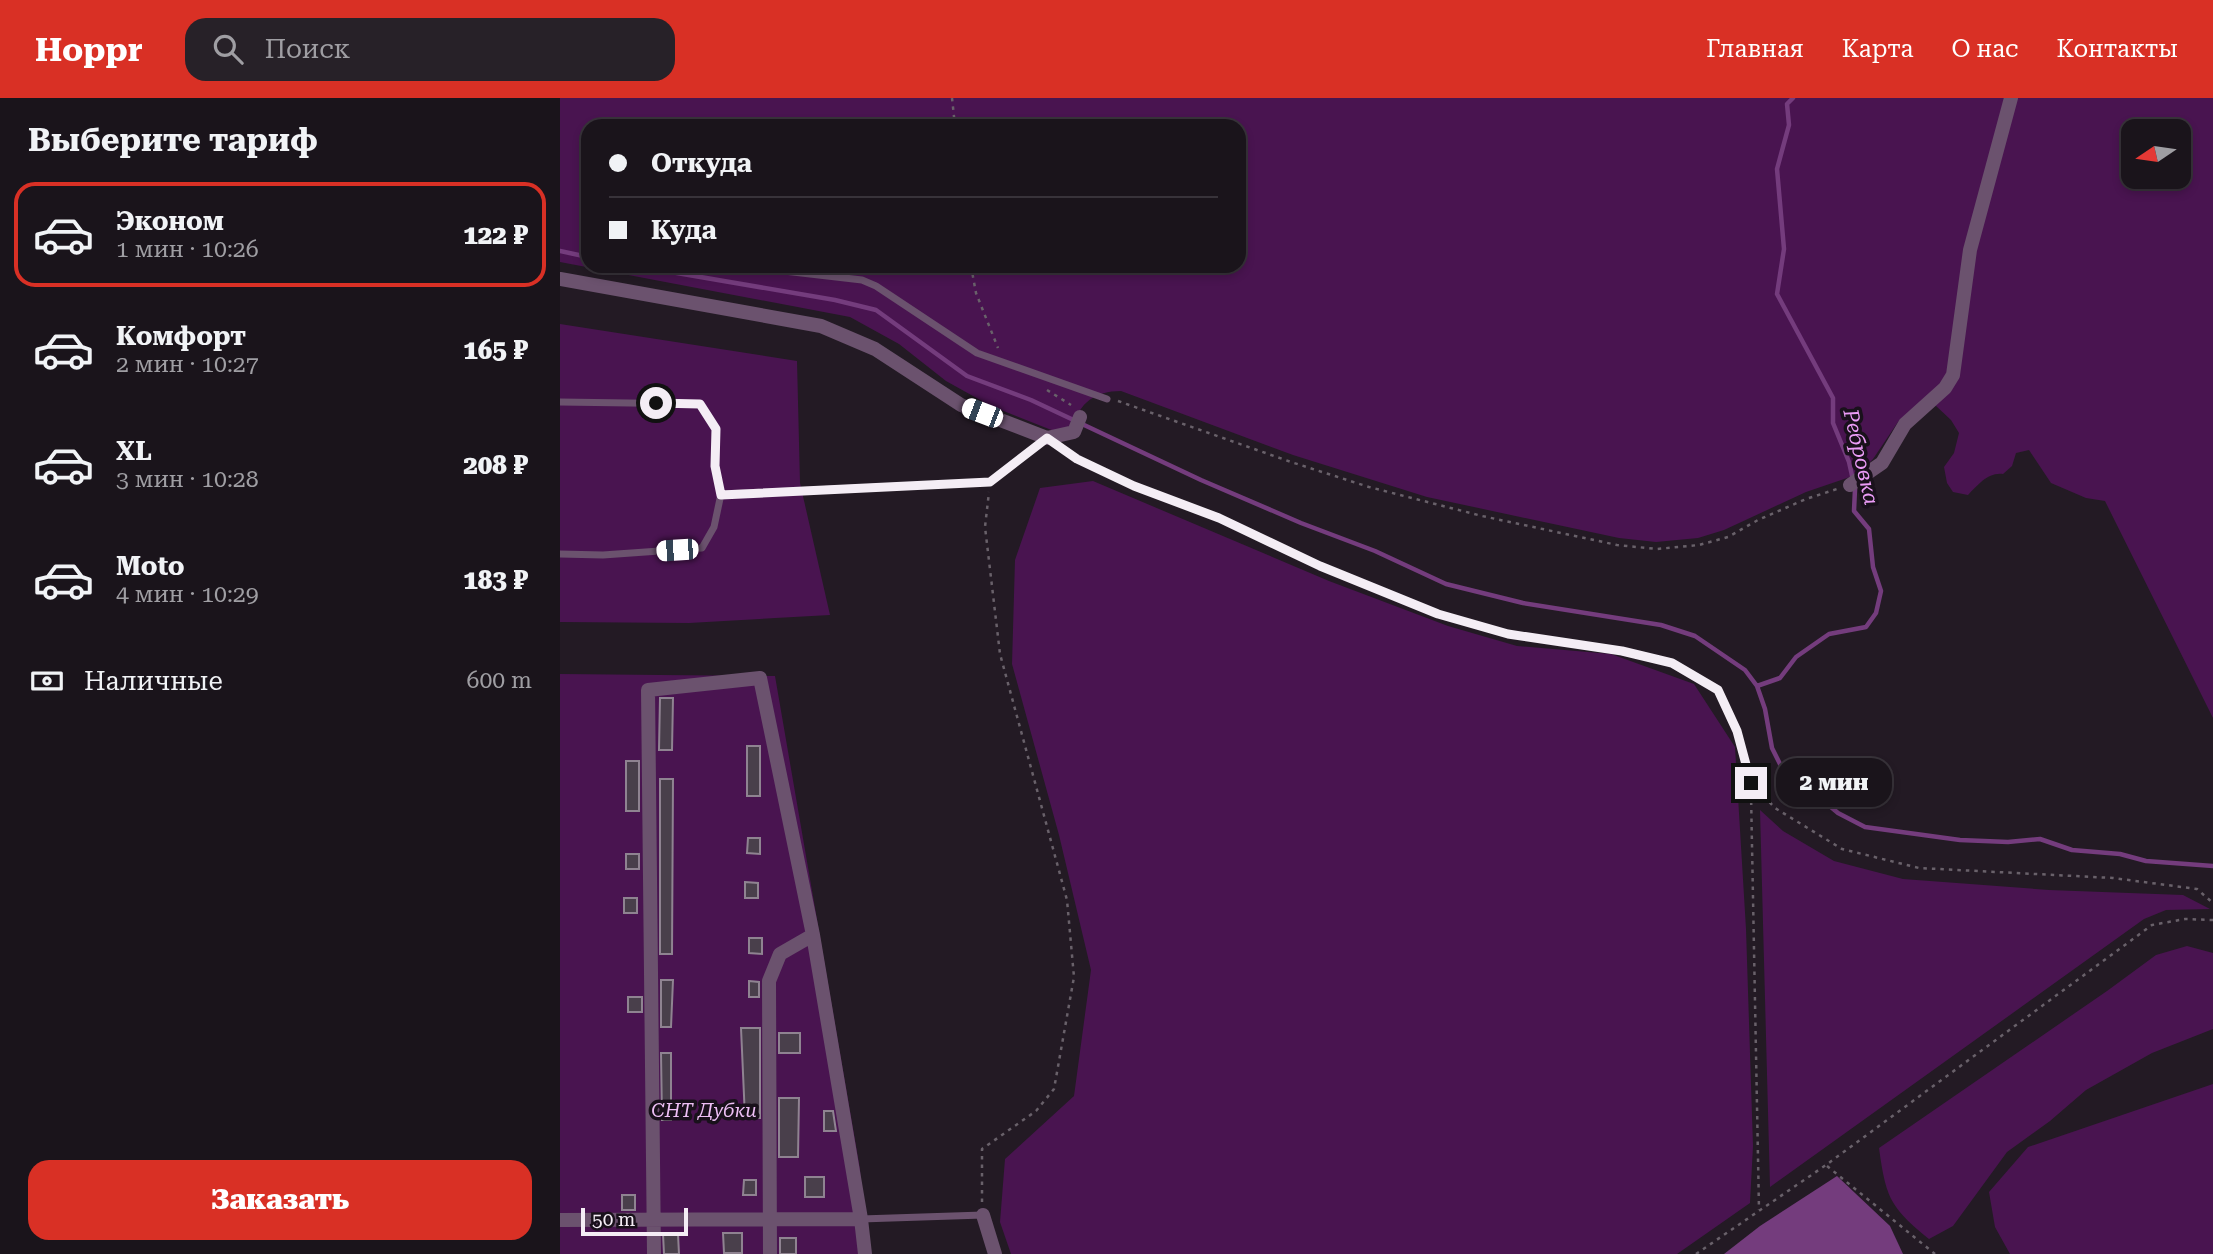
<!DOCTYPE html>
<html lang="ru">
<meta charset="utf-8">
<style>
body{margin:0;font-family:"Roboto Serif",serif;background:#272128;color:#f1f3f6;height:100vh;display:flex;flex-direction:column;font-size:26px;white-space:nowrap}
*{box-sizing:border-box;margin:0}
p{font-size:23px;color:#9f9ea3}
.icon{flex:none;width:38px;height:38px;fill:none;stroke:currentColor;stroke-width:2;stroke-linecap:round;stroke-linejoin:round}
.map{position:relative;flex:1;overflow:hidden}
.sheet{display:flex;flex-direction:column;background:#1a141b;width:560px}
.sheet>*{flex:none}
.banner{position:absolute;left:21px;top:21px;width:665px;height:154px;border-radius:21px;box-shadow:0 4px 10px #0003,0 0 0 2px #38333a;display:grid;align-content:center;height:154px;padding:0 28px;background:#1a141b}
.needle{width:46px;rotate:257deg}
.buttons{position:absolute;left:1561px;top:21px;display:grid;gap:14px}
.buttons a{display:grid;place-items:center;width:70px;height:70px;border-radius:14px;background:#1a141b;box-shadow:0 4px 10px #0003,0 0 0 2px #38333a;font-size:35px}
.scale{position:absolute;left:21px;bottom:18px;width:107px;box-sizing:border-box;padding-left:7px;border:4px solid #f4edf5;border-top:0;font-size:19px;line-height:24px;white-space:nowrap;color:#f4edf5;-webkit-text-stroke:5px #19111b;paint-order:stroke}
.end{position:absolute;width:32px;height:32px;margin:-16px;border:9px solid #f4edf5;background:#111;box-shadow:0 0 0 4px #111}
.from{border-radius:50%}
.bubble{position:absolute;height:49px;border-radius:21px;background:#1a141b;box-shadow:0 4px 10px #0003,0 0 0 2px #38333a;font-size:23px;font-weight:800;line-height:49px;text-align:center}
.car{position:absolute;width:21px;height:42px;margin:-21px -10px;border-radius:9px;box-shadow:0 0 5px 2px #0007;background:linear-gradient(#fff 24%,#345 0 40%,#fff 0 76%,#345 0 86%,#fff 0)}
.banner b{display:flex;align-items:center;gap:24px;height:66px;font-size:26px}
.banner b+b{border-top:2px solid #38333a}
.banner i{width:18px;height:18px;background:#f1f3f6}
ul{padding:0;list-style:none}
li{display:flex;align-items:center;gap:21px;height:105px;margin:0 14px 10px;padding:0 14px;border:4px solid transparent;border-radius:21px}
li div{flex:1}
li b{display:block;font-size:26px}
li em{font-style:normal;font-weight:800}
li.current{border-color:#d93025}
li>.icon{width:63px;height:63px;stroke-width:1.5}
h2{padding:0 28px;font-size:32px;line-height:84px}
.pay{display:flex;align-items:center;gap:18px;height:77px;padding:0 28px;font-size:26px}
.pay p{margin-inline-start:auto}
.cta{display:flex;gap:14px;margin-top:auto;padding:14px 28px}
.cta a{flex:1;height:80px;border-radius:21px;background:#d93025;color:#fff;font-size:28px;font-weight:800;line-height:80px;text-align:center}
header{display:flex;align-items:center;gap:42px;box-sizing:border-box;height:98px;padding:0 35px;background:#d93025;color:#fff}
header strong{font-size:33px}
nav{display:flex;gap:38px;margin-inline-start:auto;font-size:24px}
.search{width:490px;height:63px;background:#272128;display:flex;align-items:center;gap:18px;box-sizing:border-box;padding:0 24px;border-radius:21px;color:#9f9ea3;font-size:26px}
main{display:flex;flex:1;min-height:0}
.map>svg:first-child{display:block}
</style>
<header>
<strong>Hoppr</strong>
<div class="search"><svg class="icon" aria-label="search" viewBox="0 0 24 24"><circle cx="10" cy="10" r="6"/><path d="M15 15l6 6"/></svg>Поиск</div>
<nav><a>Главная</a><a>Карта</a><a>О нас</a><a>Контакты</a></nav>
</header>
<main>
<section class="sheet">
<h2>Выберите тариф</h2>
<ul>
<li class="current"><svg class="icon" aria-label="car" viewBox="0 0 24 24"><path d="M5 17H2v-5l4-1 3-4h7l3 4 3 1v5h-3M9 17h6M6 11h13"/><circle cx="7" cy="17" r="2"/><circle cx="17" cy="17" r="2"/></svg><div><b>Эконом</b><p>1 мин · 10:26</p></div><em>122 ₽</em></li>
<li><svg class="icon" aria-label="car" viewBox="0 0 24 24"><path d="M5 17H2v-5l4-1 3-4h7l3 4 3 1v5h-3M9 17h6M6 11h13"/><circle cx="7" cy="17" r="2"/><circle cx="17" cy="17" r="2"/></svg><div><b>Комфорт</b><p>2 мин · 10:27</p></div><em>165 ₽</em></li>
<li><svg class="icon" aria-label="car" viewBox="0 0 24 24"><path d="M5 17H2v-5l4-1 3-4h7l3 4 3 1v5h-3M9 17h6M6 11h13"/><circle cx="7" cy="17" r="2"/><circle cx="17" cy="17" r="2"/></svg><div><b>XL</b><p>3 мин · 10:28</p></div><em>208 ₽</em></li>
<li><svg class="icon" aria-label="car" viewBox="0 0 24 24"><path d="M5 17H2v-5l4-1 3-4h7l3 4 3 1v5h-3M9 17h6M6 11h13"/><circle cx="7" cy="17" r="2"/><circle cx="17" cy="17" r="2"/></svg><div><b>Moto</b><p>4 мин · 10:29</p></div><em>183 ₽</em></li>
</ul>
<div class="pay"><svg class="icon" aria-label="cash" viewBox="0 0 24 24"><path d="M3 7h18v10H3z"/><circle cx="12" cy="12" r="2"/></svg>Наличные<p>600 m</p></div>
<div class="cta"><a>Заказать</a></div>
</section>
<div class="map">
<svg width="1653" height="1156" viewBox="0 0 1653 1156">
<rect width="100%" height="100%" fill="#231a24"/>
<path fill="#491450" fill-rule="evenodd" d="M0,0H1653V620L1545,403L1526,400L1491,385L1469,352L1456,355L1452,368L1443,376C1428,374 1418,387 1408,397L1393,394L1387,385L1384,369L1394,355L1399,335L1391,322L1375,307L1352,311L1338,324L1313,361L1301,373L1290,379L1246,394L1164,432L1138,440L1096,444L1059,440L867,399L733,357L561,293C535,293 520,304 512,330L494,333L431,308L386,283L339,246L290,219L0,164ZM28,28H679V168H28ZM1573,33H1619V79H1573Z
M0,226L237,263L240,385L270,517L129,525L0,524Z
M533,383L769,483L888,528L957,548L1051,556L1134,586L1175,649L1186,831L1193,1048L1190,1105L1117,1156H451L440,1124L445,1061L514,998L531,872L499,737L452,566L455,462L480,390Z
M0,576L215,578L300,1071L305,1156H0Z
M1200,712L1223,733L1274,763L1343,781L1489,792L1623,797L1650,811L1606,812L1584,821L1210,1089Z
M1627,848L1653,855V931L1592,955L1526,992L1490,1023L1447,1054L1393,1128L1369,1141C1330,1109 1326,1100 1319,1050L1547,893L1596,857Z
M1653,986V1156H1450L1435,1129L1429,1094L1468,1049Z"/>
<path fill="#743c7d" d="M1277,1078L1330,1128L1343,1156H1164L1200,1128Z"/>
<g fill="none" stroke-linecap="round" stroke-linejoin="round">
<path stroke="#743c7d" stroke-width="4.5" d="M0,153L28,159
M76,168L275,202L316,212L407,278L471,302L641,382L741,425L815,453L886,486L963,505L1101,527L1135,538L1185,572L1197,588L1205,611L1212,650L1220,666L1278,715L1305,729L1400,742L1448,744L1480,741L1512,752L1560,756L1586,763L1653,768
M1197,588L1220,580L1236,559L1269,536L1306,529L1316,515L1321,493L1313,469L1309,431L1294,413L1295,391L1289,364L1273,325V300L1217,196L1224,151L1217,71L1229,27L1227,6L1233,0"/>
</g>
<path fill="#493f4b" stroke="#8f8391" stroke-width="2" d="M100,600H113L112,652H99Z
M187,648H200V698H187Z
M66,663H79V713H66Z
M100,681H113L112,856H100Z
M188,740H200V756L187,755Z
M66,756H79V771H66Z
M185,784L198,785V800H185Z
M64,800H77V815H64Z
M189,840H202V856L189,855Z
M101,882H113L111,929H101Z
M189,883L199,884V899H189Z
M68,899H82V914H68Z
M181,930H200V1020H185Z
M219,935H240V955H219Z
M101,955H111V1022H102Z
M219,1000H239L238,1059H219Z
M264,1013H273L276,1033H264Z
M245,1079H264V1099H245Z
M184,1082H196V1097H183Z
M62,1097H75V1112H62Z
M163,1135H182V1155H164Z
M103,1136H118L119,1156H104Z
M220,1140H236V1156H220Z"/>
<g fill="none" stroke-linecap="round" stroke-linejoin="round">
<path stroke="#69616a" stroke-width="2.5" stroke-dasharray="3.5 5" stroke-linecap="butt" d="M392,0L395,28
M411,168L416,195L438,250
M487,292L511,307
M558,303L731,364L809,389L922,418L1057,447L1097,451L1139,447L1168,439L1198,422L1246,401L1277,391
M1198,692L1215,710L1282,751L1359,770L1553,780L1637,791L1653,805
M1191,695L1199,1112
M1267,1068L1375,1156
M422,1104V1051L476,1013L494,991L514,879L507,802L440,556L425,429L429,394
M1136,1156L1266,1067L1592,827L1625,821L1653,822"/>
<path stroke="#6b526e" stroke-width="7" d="M197,170L302,182L316,188L417,255L547,301
M0,304L140,306L156,331L155,368L161,396
M0,456L43,457L142,450L154,429L161,396L430,384L487,340L517,361L574,388L659,420L760,468L878,516L948,536L1062,553L1112,565L1158,592L1177,633L1191,685
M301,1121L423,1117"/>
<path stroke="#6b526e" stroke-width="14" d="M0,181L261,228L315,251L401,307L487,340L514,334L520,319
M1290,387L1322,365L1345,326L1385,290L1393,277L1410,152L1451,0
M253,837L301,1121L305,1156
M423,1117L435,1156
M0,1122L301,1121
M94,1156L88,592L200,580L253,837L220,856L209,883L210,1156"/>
</g>
<g fill="none" stroke-linecap="round" stroke-linejoin="round">
<path stroke="#f4edf5" stroke-width="9" d="M96,305L140,306L156,331L155,368L161,397L430,384L487,340L517,361L574,388L659,420L760,468L878,516L948,536L1062,553L1112,565L1158,592L1177,633L1191,685"/>
</g>
<g text-anchor="middle" dominant-baseline="central" stroke-width="7" stroke-linejoin="round" paint-order="stroke">
<g font-size="19" font-style="italic" fill="#eebff5" stroke="#19111b">
<text x="144" y="1012">СНТ Дубки</text>
</g>
<g font-size="21" font-style="italic" fill="#eb9cf6" stroke="#19111b">
<text transform="translate(1301 359) rotate(77)">Ребровка</text>
</g>
</g>
</svg>
<div class="buttons">
<a><svg class="needle" viewBox="-14 -14 28 28"><path d="M0-13l5 13h-10z" fill="#e53935"/><path d="M0 13l5-13h-10z" fill="#9f9ea3"/></svg></a>
</div>
<div class="scale">50 m</div>
<i class="end from" style="left:96px;top:305px"></i>
<i class="end" style="left:1191px;top:685px"></i>
<div class="bubble" style="left:1216px;top:660px;width:116px">2 мин</div>
<i class="car" style="left:422px;top:315px;rotate:291deg"></i>
<i class="car" style="left:117px;top:452px;rotate:266deg"></i>
<div class="banner">
<b><i class="from"></i>Откуда</b>
<b><i></i>Куда</b>
</div>
</div>
</main>
